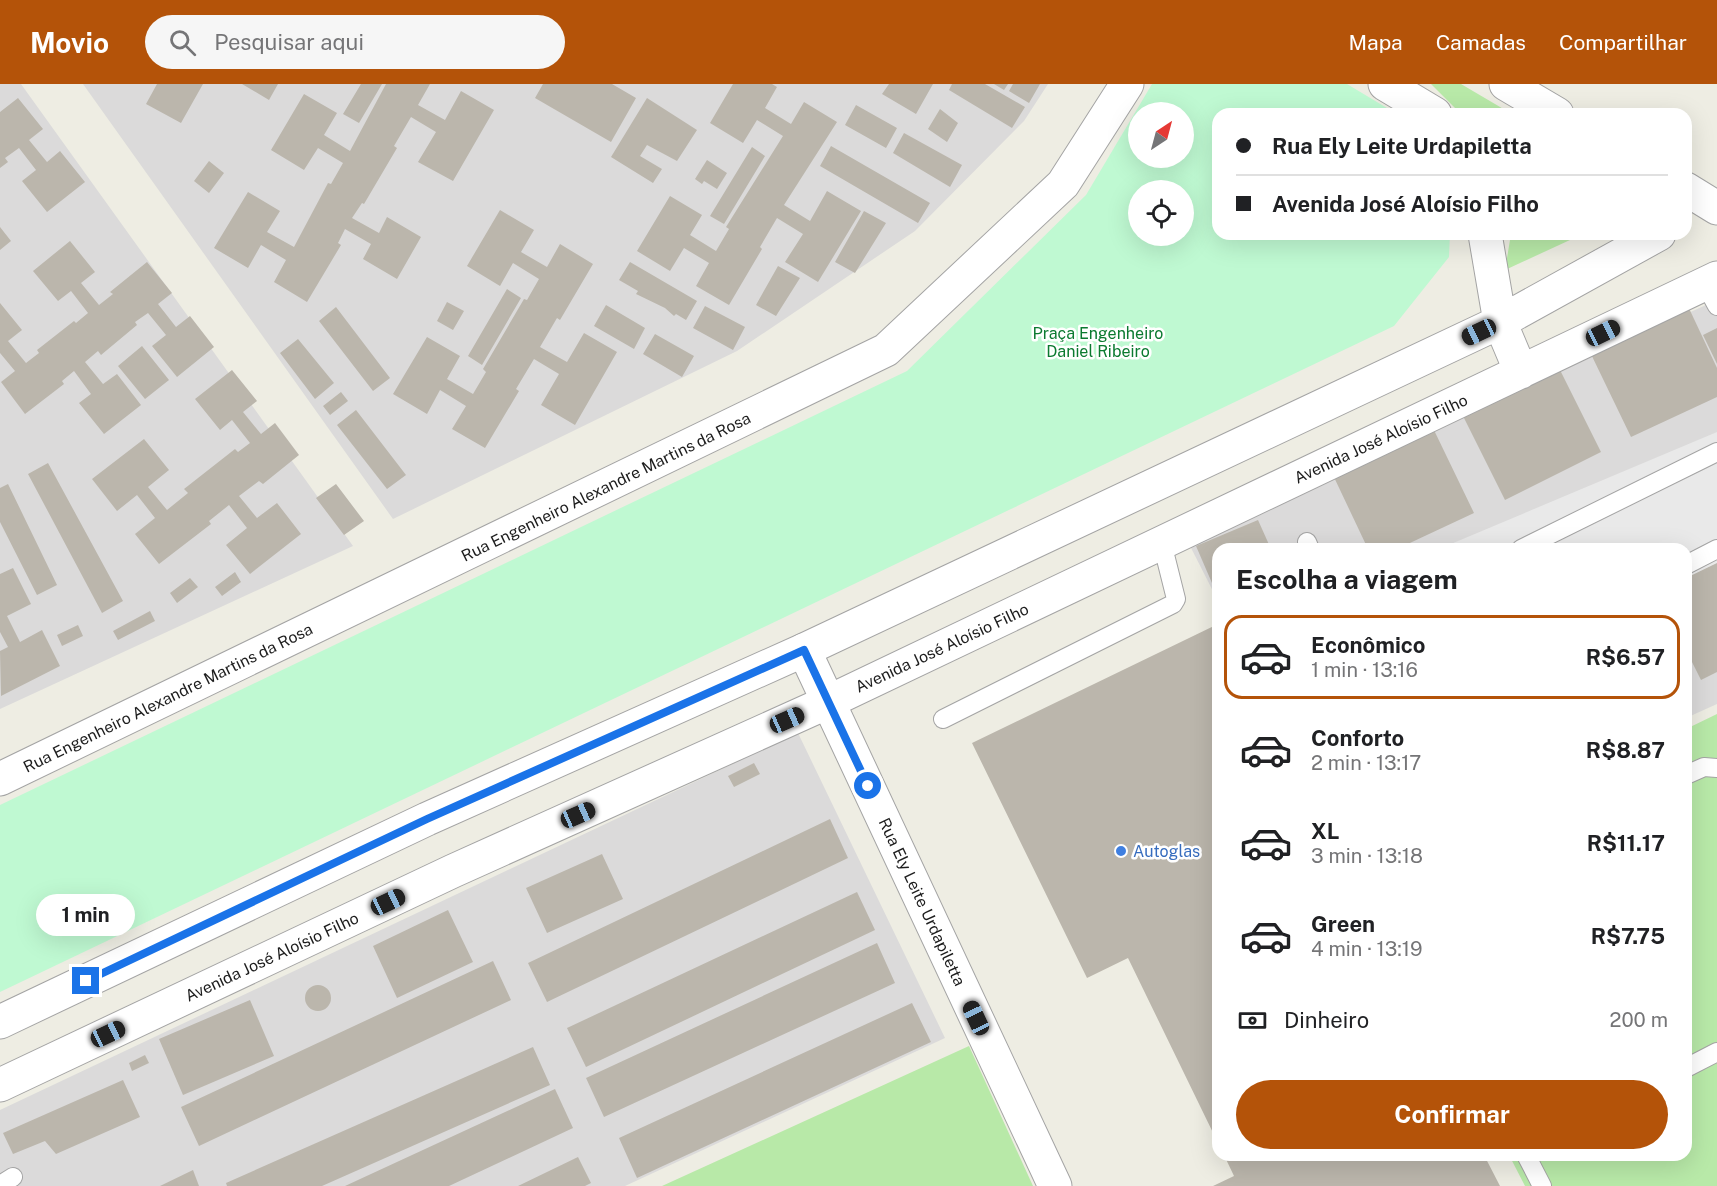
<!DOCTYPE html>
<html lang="pt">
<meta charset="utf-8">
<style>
body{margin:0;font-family:"Public Sans",sans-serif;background:#f6f6f6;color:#202124;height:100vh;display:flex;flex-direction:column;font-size:22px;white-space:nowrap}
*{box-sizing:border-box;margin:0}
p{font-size:20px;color:#757577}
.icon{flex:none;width:33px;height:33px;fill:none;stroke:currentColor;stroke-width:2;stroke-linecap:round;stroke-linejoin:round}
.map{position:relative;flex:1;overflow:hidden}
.sheet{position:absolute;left:1212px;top:459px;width:480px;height:618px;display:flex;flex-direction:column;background:#fff;border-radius:18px;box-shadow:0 6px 24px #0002}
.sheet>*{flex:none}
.guide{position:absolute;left:1212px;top:24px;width:480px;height:132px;border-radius:18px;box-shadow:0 6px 24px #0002;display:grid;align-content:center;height:132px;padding:0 24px;background:#fff}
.needle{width:39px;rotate:36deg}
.controls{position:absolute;left:1128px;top:18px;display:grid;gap:12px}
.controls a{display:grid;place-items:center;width:66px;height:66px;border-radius:50%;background:#fff;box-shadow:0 6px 24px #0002;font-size:30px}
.end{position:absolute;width:27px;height:27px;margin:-14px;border:8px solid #1a73e8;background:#fff;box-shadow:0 0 0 3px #fff}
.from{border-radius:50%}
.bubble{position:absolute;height:42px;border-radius:21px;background:#fff;box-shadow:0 6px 24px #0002;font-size:20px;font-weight:700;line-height:42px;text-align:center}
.car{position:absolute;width:18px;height:36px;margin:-18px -9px;border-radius:8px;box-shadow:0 0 4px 2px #0007;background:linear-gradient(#222 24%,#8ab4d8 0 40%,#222 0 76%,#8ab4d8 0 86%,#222 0)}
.guide b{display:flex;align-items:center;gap:21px;height:57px;font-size:22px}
.guide b+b{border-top:2px solid #e0e0e0}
.guide i{width:15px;height:15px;background:#202124}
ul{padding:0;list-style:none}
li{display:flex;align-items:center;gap:18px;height:84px;margin:0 12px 9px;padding:0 12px;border:3px solid transparent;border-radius:18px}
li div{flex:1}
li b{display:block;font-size:22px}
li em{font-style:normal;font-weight:700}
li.current{border-color:#b45309}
li>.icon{width:54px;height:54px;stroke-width:1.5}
h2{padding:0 24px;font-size:27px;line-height:72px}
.pay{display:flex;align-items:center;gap:15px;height:66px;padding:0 24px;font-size:22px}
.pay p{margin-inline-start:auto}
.primary-button{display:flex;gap:12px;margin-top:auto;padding:12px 24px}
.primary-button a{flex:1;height:69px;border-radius:36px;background:#b45309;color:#fff;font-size:24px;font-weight:700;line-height:69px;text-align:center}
header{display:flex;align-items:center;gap:36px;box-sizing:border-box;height:84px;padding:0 30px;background:#b45309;color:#fff}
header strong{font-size:28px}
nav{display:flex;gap:33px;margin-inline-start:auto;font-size:21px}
.search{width:420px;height:54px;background:#f6f6f6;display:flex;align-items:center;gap:15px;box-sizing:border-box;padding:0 21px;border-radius:33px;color:#757577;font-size:22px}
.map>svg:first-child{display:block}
</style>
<header>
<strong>Movio</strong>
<div class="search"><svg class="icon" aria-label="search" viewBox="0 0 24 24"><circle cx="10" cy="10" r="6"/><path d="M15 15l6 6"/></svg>Pesquisar aqui</div>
<nav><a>Mapa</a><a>Camadas</a><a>Compartilhar</a></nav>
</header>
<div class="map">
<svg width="1717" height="1102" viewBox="0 0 1717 1102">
<rect width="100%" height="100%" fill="#eeede3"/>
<path fill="#dbdada" d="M0,0H21L353,462L0,625Z
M83,0H1048L1024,37L915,147L737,267L393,435Z
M1717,216V620L1686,634V465H1218V517L1187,456Z
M798,649L945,954L625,1102H0V1026Z"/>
<path fill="#b8e9a8" d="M1431,0H1461L1512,30H1461Z
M1511,150H1583L1505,186Z
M1717,630V1102H1525L1509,1071H1686V645Z
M969,962L1033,1102H662Z"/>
<path fill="#bff9d2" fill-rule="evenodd" d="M1152,0H1347L1397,30H1218V150H1450L1449,173L1394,242L0,908V721L907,287L1086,111ZM1138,28H1184V74H1138ZM1138,106H1184V152H1138Z"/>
<path fill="#e9e9e9" d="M1717,348V482L1686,497V465H1439Z"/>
<path fill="#bbb6ac" d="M157,0H203L181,39L146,20Z
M242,0H278L269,16Z
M361,0H382L359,39L343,30Z
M386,0H430L418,21L445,36L461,7L494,26L453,97L418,78L436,48L411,33L394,62L397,64L364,120L362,119L352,134L379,149L387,133L421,153L397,195L363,175L371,160L345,145L338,159L341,161L307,218L274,198L286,176L261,161L248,184L214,164L248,108L280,127L267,148L294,163L328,99L331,100L343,79L318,64L304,86L271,66L304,10L337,29L324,51L350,67Z
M543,0H612L636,14L611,58L535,14Z
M733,0H772L777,3L765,24L791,40L804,18L837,38L784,121L810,137L827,107L861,127L818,198L785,178L803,150L777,134L760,163L762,165L729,221L696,202L709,179L684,164L670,187L637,167L670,112L702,131L690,151L716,167L729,145L726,143L783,52L757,36L743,59L710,39Z
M889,0H933L916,30L882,10Z
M952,0H985L1025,23L1012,44L949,6Z
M994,0H1008L1004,6Z
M1013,0H1040L1029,19L1009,7Z
M18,14L43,45L29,56L47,78L60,67L85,98L47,128L22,97L36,86L19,64L5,74L8,78L0,84V28Z
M647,14L697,46L677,77L647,61L640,72L662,85L653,99L611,73Z
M856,21L897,44L886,64L845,41Z
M940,25L958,39L947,58L928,45Z
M904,49L962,81L950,103L893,69Z
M831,62L930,119L918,139L820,82Z
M752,63L765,72L724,140L710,132Z
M707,76L727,89L717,105L704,97L702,100L695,95Z
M209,77L224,89L209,109L194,97Z
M500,126L534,146L521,168L547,183L560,160L593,180L560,236L557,234L540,263L567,278L584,249L617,268L575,341L541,321L559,290L534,275L516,305L519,307L485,364L452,345L466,322L440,306L427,330L393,310L427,253L460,272L447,295L473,310L486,288L483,285L524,215L527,216L539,195L513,179L500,202L467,182Z
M864,127L886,139L855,189L835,178Z
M0,143L11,157L0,166Z
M70,157L95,188L81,199L99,221L113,210L110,208L147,178L172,209L158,220L176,243L190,232L214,263L177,293L152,262L166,251L148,229L135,238L137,241L101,271L98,267L85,278L103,300L117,290L141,321L104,350L79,319L91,310L74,287L62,297L64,300L25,330L1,298L15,287L0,269V219L22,246L8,257L26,279L39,269L37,266L74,237L76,239L88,229L71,207L58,217L33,187Z
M630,178L697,217L686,236L676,230L674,232L665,224L636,210L638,207L619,196Z
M778,182L800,194L776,232L756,221Z
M507,205L521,214L482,281L468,272Z
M447,218L464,227L453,246L437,237Z
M1687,220L1717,284V313L1631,353L1589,266Z
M606,221L645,244L634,265L594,242Z
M705,222L745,243L733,266L693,244Z
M336,223L390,294L373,307L319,237Z
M1717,244V280L1703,251Z
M655,250L694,272L682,293L643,270Z
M298,255L334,299L315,315L280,269Z
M142,262L169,296L145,315L118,282Z
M1557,280L1601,368L1505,416L1461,328Z
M232,286L257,317L243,328L261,350L275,339L299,371L263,400L259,397L239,412L257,434L277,419L301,450L250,490L226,461L247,444L229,421L209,437L211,440L159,480L135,450L155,434L137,411L117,427L92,395L144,355L169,386L148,403L167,426L188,409L184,405L235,365L238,368L250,359L232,336L220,346L195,315Z
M341,308L348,317L330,331L323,322Z
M356,326L406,391L387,405L337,341Z
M1432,342L1474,429L1397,465H1368L1332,389Z
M48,379L123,517L102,529L28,390Z
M8,400L57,501L37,511L0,438V404Z
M336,400L364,437L344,451L316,414Z
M1258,436L1271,465H1218V497L1212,499L1196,462Z
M1717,479V588L1701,596L1686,566V494Z
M13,484L31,520L7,532L20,558L42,546L60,582L1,612L0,567L8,563L0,548V490Z
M235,488L241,498L222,512L215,503Z
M190,494L198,503L177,519L170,509Z
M150,527L155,537L118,556L113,547Z
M1218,540V1059L1128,874L1087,894L972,659Z
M78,541L83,552L62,562L57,551Z
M754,679L760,690L734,703L728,692Z
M830,735L848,774L547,918L528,879Z
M602,770L623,815L547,849L526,804Z
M857,808L875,846L586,983L567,944Z
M448,826L473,878L397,914L373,862Z
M877,859L895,899L604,1033L586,994Z
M493,877L511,916L199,1062L181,1023Z
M305 914a13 13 0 1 1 26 0a13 13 0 1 1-26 0Z
M250,916L274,972L183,1011L159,955Z
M912,919L931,958L637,1094L619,1054Z
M533,963L550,1001L322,1102H227L226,1099Z
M145,971L149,979L132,987L129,979Z
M123,996L140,1033L56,1070L45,1057L13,1070L3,1049Z
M555,1005L573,1044L449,1102H345Z
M1224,1071H1484L1500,1102H1213L1234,1092Z
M578,1073L591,1099L585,1102H518Z
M193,1086L199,1102H160Z"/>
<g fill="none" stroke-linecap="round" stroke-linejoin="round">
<defs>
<path id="service" d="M1705,200L1717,222
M1307,458L1310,465
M1521,465L1717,368
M1686,481L1717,465
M943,635L1173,520L1176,515L1162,459
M1686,691L1704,683L1717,684
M1686,984L1717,968
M1526,1071L1542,1102
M0,1101L13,1093"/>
<path id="minor" d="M804,566L1055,1102
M0,695L886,266L1063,100L1127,0"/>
<path id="tertiary" d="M1385,0L1435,30
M1506,0L1557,30
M1686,105L1717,124
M1485,150L1500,238L1521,288
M0,938L427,735L804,566L1500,238L1659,150
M0,1001L453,787L828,618L1717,194"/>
</defs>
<use href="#service" stroke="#a4a4a4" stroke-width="20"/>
<use href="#minor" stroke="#a4a4a4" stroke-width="35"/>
<use href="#tertiary" stroke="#a4a4a4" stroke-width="35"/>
<use href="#service" stroke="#fff" stroke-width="18"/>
<use href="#minor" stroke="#fff" stroke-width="33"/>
<use href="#tertiary" stroke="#fff" stroke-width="33"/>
</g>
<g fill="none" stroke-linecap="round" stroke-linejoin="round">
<path stroke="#1a73e8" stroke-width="8" d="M86,897L427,735L804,566L868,702"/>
</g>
<circle fill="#3f7fe0" stroke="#fff" stroke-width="2" cx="1121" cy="767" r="6"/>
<g text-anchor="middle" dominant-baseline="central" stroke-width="5" stroke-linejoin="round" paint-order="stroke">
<g font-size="16" fill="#0b7a30" stroke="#fff">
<text x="1098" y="249">Praça Engenheiro<tspan x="1098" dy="18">Daniel Ribeiro</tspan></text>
</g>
<g font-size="16" fill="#1d1d1d" stroke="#fff">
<text transform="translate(1381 355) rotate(-25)">Avenida José Aloísio Filho</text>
<text transform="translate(606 403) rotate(-26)">Rua Engenheiro Alexandre Martins da Rosa</text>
<text transform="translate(942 564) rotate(-25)">Avenida José Aloísio Filho</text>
<text transform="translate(168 614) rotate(-26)">Rua Engenheiro Alexandre Martins da Rosa</text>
<text transform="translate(922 818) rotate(65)">Rua Ely Leite Urdapiletta</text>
<text transform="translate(272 873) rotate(-25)">Avenida José Aloísio Filho</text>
</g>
<g font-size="16" fill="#366cbe" stroke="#fff" text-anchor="start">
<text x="1133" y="767">Autoglas</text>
</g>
</g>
</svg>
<div class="controls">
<a><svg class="needle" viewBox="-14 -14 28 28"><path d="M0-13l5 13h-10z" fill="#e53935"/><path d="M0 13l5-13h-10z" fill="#757577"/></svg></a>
<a><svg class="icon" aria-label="locate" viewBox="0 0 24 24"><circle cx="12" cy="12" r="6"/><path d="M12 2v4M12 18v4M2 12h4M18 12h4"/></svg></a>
</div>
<i class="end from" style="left:868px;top:702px"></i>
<i class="end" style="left:86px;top:897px"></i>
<div class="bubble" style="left:36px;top:810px;width:99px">1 min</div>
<i class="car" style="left:1479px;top:248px;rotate:245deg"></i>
<i class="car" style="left:1603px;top:249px;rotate:64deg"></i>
<i class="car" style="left:787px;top:636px;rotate:66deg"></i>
<i class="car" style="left:578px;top:731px;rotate:66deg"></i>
<i class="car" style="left:388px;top:818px;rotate:65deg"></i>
<i class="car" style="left:976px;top:934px;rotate:335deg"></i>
<i class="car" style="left:108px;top:950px;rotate:65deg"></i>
<div class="guide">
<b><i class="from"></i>Rua Ely Leite Urdapiletta</b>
<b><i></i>Avenida José Aloísio Filho</b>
</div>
<section class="sheet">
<h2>Escolha a viagem</h2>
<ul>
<li class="current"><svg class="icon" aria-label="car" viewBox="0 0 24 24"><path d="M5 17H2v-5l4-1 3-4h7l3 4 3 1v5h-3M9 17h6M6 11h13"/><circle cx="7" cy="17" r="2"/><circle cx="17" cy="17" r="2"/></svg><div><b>Econômico</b><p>1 min · 13:16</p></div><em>R$6.57</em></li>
<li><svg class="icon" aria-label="car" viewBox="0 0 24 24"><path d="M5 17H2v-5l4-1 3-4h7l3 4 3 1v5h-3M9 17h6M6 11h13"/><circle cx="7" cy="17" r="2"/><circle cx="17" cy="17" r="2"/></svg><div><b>Conforto</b><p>2 min · 13:17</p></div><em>R$8.87</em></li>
<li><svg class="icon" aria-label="car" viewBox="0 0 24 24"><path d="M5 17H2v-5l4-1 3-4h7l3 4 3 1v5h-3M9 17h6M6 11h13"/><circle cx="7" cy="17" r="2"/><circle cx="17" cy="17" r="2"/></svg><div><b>XL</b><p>3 min · 13:18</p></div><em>R$11.17</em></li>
<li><svg class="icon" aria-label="car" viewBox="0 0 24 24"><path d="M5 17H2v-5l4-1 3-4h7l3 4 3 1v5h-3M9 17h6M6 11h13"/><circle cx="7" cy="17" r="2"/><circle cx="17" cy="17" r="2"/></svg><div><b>Green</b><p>4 min · 13:19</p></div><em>R$7.75</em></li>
</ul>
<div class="pay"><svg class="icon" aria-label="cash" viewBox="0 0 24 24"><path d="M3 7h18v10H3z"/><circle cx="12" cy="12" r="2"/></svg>Dinheiro<p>200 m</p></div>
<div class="primary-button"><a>Confirmar</a></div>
</section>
</div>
